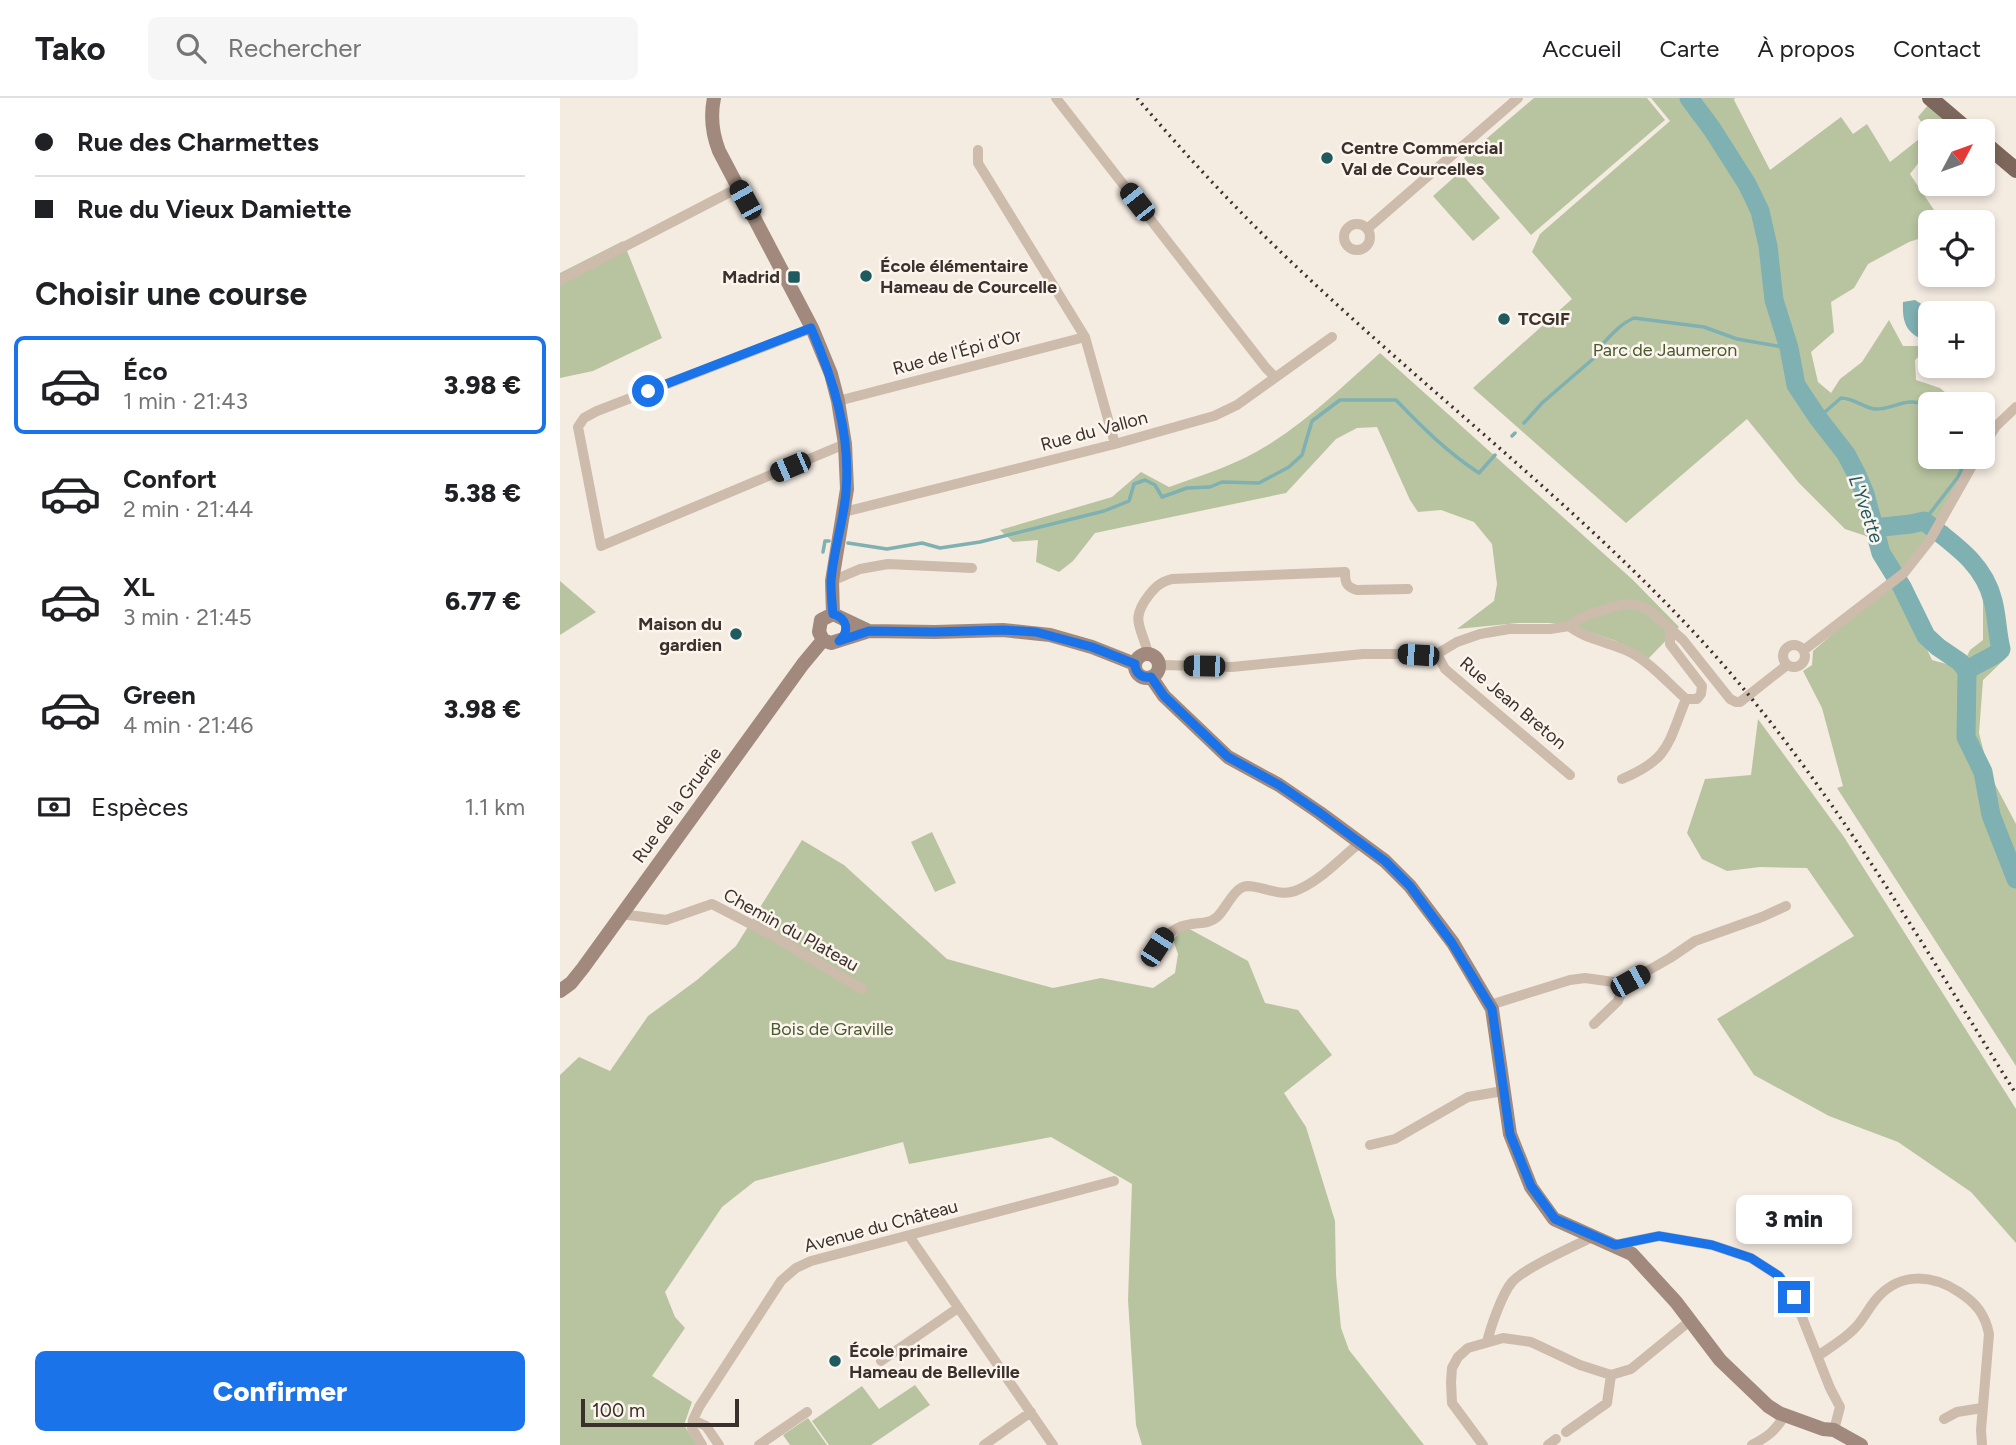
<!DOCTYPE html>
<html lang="fr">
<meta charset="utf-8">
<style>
body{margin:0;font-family:Figtree,sans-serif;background:#f6f6f6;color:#202124;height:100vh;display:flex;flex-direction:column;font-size:26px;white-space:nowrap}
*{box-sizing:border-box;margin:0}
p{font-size:23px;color:#757577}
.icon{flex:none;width:38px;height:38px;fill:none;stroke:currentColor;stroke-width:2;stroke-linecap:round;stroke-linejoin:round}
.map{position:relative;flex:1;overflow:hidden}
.drawer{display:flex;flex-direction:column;background:#fff;width:560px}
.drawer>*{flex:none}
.guide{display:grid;align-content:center;height:154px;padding:0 35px;background:#fff}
.needle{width:46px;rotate:49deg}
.controls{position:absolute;left:1358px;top:21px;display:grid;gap:14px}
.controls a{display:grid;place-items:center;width:77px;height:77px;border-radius:10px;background:#fff;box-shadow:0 4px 10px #0003;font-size:35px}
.scale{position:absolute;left:21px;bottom:18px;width:158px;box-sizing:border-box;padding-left:7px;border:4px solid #3b302b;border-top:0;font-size:19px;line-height:24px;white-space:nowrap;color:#3b302b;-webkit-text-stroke:5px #fbf5ee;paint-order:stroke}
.end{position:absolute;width:32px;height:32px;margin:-16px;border:9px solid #1a73e8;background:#fff;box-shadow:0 0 0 4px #fff}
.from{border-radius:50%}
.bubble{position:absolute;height:49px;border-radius:10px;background:#fff;box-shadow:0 4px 10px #0003;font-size:23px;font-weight:800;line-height:49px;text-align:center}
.car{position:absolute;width:21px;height:42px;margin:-21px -10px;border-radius:9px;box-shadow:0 0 5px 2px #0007;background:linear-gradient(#222 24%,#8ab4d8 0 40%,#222 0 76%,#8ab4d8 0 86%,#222 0)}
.guide b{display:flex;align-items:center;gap:24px;height:66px;font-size:26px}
.guide b+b{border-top:2px solid #e0e0e0}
.guide i{width:18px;height:18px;background:#202124}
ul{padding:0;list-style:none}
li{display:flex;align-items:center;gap:21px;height:98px;margin:0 14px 10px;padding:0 21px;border:4px solid transparent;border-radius:10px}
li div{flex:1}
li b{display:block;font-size:26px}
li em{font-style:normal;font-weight:800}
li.on{border-color:#1a73e8}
li>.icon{width:63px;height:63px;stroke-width:1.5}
h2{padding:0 35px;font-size:32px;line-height:84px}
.pay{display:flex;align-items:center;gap:18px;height:77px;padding:0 35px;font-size:26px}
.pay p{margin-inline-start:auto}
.button{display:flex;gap:14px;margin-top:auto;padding:14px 35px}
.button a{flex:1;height:80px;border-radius:10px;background:#1a73e8;color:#fff;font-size:28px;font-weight:800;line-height:80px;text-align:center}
header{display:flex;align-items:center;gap:42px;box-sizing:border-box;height:98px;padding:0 35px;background:#fff;border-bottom:2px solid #e0e0e0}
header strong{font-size:33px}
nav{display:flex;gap:38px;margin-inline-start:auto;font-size:24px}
.search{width:490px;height:63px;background:#f6f6f6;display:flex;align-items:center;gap:18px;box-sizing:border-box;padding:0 24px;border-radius:10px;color:#757577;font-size:26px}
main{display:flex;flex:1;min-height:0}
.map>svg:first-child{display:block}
</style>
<header>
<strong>Tako</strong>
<div class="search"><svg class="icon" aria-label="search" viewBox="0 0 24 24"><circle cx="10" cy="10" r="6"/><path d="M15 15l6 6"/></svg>Rechercher</div>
<nav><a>Accueil</a><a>Carte</a><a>À propos</a><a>Contact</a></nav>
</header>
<main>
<section class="drawer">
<div class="guide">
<b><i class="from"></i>Rue des Charmettes</b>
<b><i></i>Rue du Vieux Damiette</b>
</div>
<h2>Choisir une course</h2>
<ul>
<li class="on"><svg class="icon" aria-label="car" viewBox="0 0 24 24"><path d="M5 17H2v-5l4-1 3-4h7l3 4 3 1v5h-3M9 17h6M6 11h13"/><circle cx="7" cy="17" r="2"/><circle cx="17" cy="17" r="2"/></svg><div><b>Éco</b><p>1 min · 21:43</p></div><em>3.98 €</em></li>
<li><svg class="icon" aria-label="car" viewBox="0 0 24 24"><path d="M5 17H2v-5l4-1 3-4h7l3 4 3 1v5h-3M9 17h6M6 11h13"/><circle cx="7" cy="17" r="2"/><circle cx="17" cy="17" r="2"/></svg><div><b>Confort</b><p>2 min · 21:44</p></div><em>5.38 €</em></li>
<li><svg class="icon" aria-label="car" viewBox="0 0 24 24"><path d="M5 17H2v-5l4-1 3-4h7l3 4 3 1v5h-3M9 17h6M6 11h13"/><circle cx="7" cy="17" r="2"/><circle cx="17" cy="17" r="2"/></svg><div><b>XL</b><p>3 min · 21:45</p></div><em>6.77 €</em></li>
<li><svg class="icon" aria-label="car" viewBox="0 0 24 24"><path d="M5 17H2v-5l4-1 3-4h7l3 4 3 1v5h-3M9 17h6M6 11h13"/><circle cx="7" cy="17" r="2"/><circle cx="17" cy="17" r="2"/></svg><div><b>Green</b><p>4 min · 21:46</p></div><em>3.98 €</em></li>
</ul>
<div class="pay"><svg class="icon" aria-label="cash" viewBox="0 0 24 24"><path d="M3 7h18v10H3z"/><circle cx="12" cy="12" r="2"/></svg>Espèces<p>1.1 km</p></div>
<div class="button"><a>Confirmer</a></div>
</section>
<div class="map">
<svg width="1456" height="1347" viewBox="0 0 1456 1347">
<rect width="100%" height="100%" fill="#f4ebe1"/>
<path fill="#b8c4a0" d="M974,0H1087L1105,22L971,137L904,60Z
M1091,0H1175L1174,2L1210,72L1281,19L1293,36L1307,26L1330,64L1368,34L1358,19L1369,6L1391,24L1384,33H1370V50L1350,76L1382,124H1370V137L1349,144L1308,166L1294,190L1271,204L1274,234L1251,254L1258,284L1271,295L1280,281L1302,264L1329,222L1343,248H1370L1355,262L1356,282L1380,290L1399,306H1370V359H1414L1377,427L1335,482L1372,562L1401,570L1410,552L1423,542V493L1409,472L1375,442L1387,428L1435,486L1449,557L1423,582L1419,635L1429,675L1456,726V968L1277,690L1283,688L1262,610L1243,573L1252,567L1253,553L1334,482L1306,438L1285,431L1239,385L1187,321L1066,425L913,290L1012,201L972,154L980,136L1110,23Z
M900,74L940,120L913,143L873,98Z
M63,143L102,240L33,273L0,280V175Z
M820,255L1073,482L1119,529L1088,561L1056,543L1001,525H958L897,531L934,503L937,486L932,446L914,424L881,412L858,414L850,402L817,329L797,330L776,341L726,395L535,435L513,463L499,474L476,464L478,442L453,444L440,432L552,399L581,374L609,389C643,377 678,366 708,347C750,321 784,287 820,255Z
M0,483L36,514L0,537Z
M1198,621L1284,739L1456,1011V1145L1411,1094L1338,1044L1269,1018L1194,977L1157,921L1294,838L1247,770L1200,769L1167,773L1142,761L1127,735L1145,681L1191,677Z
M372,734L396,785L375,794L351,744Z
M242,742L284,767L387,861L493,890L541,880L593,890L615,875L618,856L613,842L624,828L688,863L705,905L738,912L772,957L724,995L746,1029L775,1123L776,1177L781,1230L789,1252L864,1347H582L576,1327L568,1202L572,1086L491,1039L349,1066L343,1044L195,1083L162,1109L105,1194L115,1219L125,1230L92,1278L132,1304L124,1327L137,1347H0V977L19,959L50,973L88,918L137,882L176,848Z
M355,1287L370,1307L311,1347H269L252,1323L302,1288L319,1311Z
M248,1320L267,1347H230L223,1337Z"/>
<path fill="#7fb0b2" d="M1355,202L1376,215H1370V233L1366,228L1358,225L1359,228L1370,244C1348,237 1342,228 1343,204Z"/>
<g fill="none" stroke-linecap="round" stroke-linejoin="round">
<path stroke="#7fb0b2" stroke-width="3.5" d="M1258,320L1281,300C1294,300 1304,310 1315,311C1332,312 1347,298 1366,307L1368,317L1370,320
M964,325L982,305L1034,260L1035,254C1046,243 1059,226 1074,220L1144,229L1177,241L1229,250
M952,338L955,335
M1364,423L1398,379L1403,368L1397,359
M288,445L327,451L362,445L380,450L420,444L544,413L569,403L574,386L585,382L595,387L602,399L627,390L650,389L662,384L699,385L729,369L742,357L752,323L780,302H836C862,329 888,355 919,375L935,357
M263,454L265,443H269"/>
<path stroke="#7fb0b2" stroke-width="19" d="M1129,0L1152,31L1187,86L1200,113L1208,148L1214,202L1229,250L1236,287L1258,320L1286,356L1297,377L1305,396L1321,455L1342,489L1366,538L1378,549L1400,564L1407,573L1406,639L1423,674L1431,717L1456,781
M1313,430L1351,426L1364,423C1393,446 1424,465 1433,503C1437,518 1437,535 1441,551C1436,559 1417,564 1407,573"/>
<path stroke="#cdbbac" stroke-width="10" d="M496,0L706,270L715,279
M418,52V65L525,239L555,346
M784 139a13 13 0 1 1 26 0a13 13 0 1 1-26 0Z
M807,131L958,0
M0,182L178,90
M252,230L37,313L24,320L18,329L41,448L285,346
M278,303L525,239
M1423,348L1436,328L1456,309
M284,414L555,346L654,318L677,307L772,239
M272,483L300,471L328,466L412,470
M1009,528C1026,542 1050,544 1070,554C1091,565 1108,585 1126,601H1137L1141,596L1142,588L1110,546V531
M1223 558a11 11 0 1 1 22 0a11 11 0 1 1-22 0Z
M1244,552L1344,475L1370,442L1417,359
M588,556C582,528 569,523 589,497C596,488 601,484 612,481L785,474C785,484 786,489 797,492L848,491
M877,556L885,571L1010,677
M598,569L603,567L672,569L803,556H877L897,544L920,536L949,531H990L1009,528L1021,520L1030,516L1064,506L1076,507L1089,512L1123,542L1170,601L1176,604H1180L1227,567
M1062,681C1110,661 1108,645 1126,601
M61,816L106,822L152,806L208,835L302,891
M589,863C599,847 607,831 627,827C638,824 648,827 657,819C666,811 674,789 687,788C703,788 719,799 735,793C760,784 780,760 801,744
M930,907L1010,882L1025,880L1061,885L1070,883L1110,860L1135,843L1202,819L1226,808
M1034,926L1058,903L1065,884
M810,1047L835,1041L908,999L943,993
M349,1138L493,1347
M1055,1147L1099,1138L1152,1147L1191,1160L1219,1178L1234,1199L1270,1290L1280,1309L1274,1332
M927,1244C931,1228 942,1196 952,1184C966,1169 1013,1149 1034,1138
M1258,1258C1269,1250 1283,1242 1293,1232C1304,1222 1309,1208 1319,1198C1342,1174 1373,1177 1399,1194C1416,1205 1425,1216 1429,1236L1421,1332L1422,1347
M321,1263L398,1210
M1384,1321L1397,1314L1422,1310
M133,1322L139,1309L221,1183L236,1170L251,1163L554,1083
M133,1322L146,1328L159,1347
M133,1322L132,1330L142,1347
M1006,1334L1047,1305L1051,1277
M199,1347L247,1314
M424,1347L471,1314
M923,1347L892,1305L891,1284L892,1270L898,1259L908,1250L943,1240L971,1244L1020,1267L1051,1277L1071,1271L1131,1222
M988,1347L996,1341
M1192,1347C1209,1338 1215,1333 1225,1317"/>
<path stroke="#a18a7d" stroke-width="14" d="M154,0C150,19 152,35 159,53L252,230L271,276L278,303L285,346L287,391L272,483L273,516
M309,533L273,516L261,522L259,534L263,542L271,545L309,533L375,534L443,532L490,537L532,549L575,566
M575 568a12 12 0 1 1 24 0a12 12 0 1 1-24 0Z
M591,579L604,598L668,659L719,687L760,715L825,763L850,788L893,845L932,911L950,1036L971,1089L994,1121L1072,1156L1116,1204L1160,1262L1208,1308L1219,1315L1263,1331L1274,1332L1301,1347
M0,893L11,885L23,870L243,566L263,542"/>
<path stroke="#7d675c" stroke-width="16" d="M1370,0L1409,33
M1423,44L1456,72"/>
<path stroke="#3b302b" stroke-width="3.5" stroke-dasharray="2 5" stroke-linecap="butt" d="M577,0C629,61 684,120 743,175C870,295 1009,402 1129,529C1260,668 1355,835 1456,996"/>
</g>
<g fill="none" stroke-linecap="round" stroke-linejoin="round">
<path stroke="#1a73e8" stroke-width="9" d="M88,293L251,230C273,281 291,336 286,393C284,423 273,453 271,484C271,495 272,506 273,516C287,520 290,533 279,543L309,533L374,534L443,532L476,534L532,549L575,566C575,575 581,580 591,579L604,598L668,659L719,687L760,715L825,763L850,788L892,845L932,911L950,1036L971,1088L995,1121L1055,1147L1099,1138L1152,1147L1191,1160L1219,1178L1234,1199"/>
</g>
<g fill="#1f5a5e" stroke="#fbf5ee" stroke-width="2.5">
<circle cx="767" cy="60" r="7"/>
<circle cx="306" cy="178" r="7"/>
<rect x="227" y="172" width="14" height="14" rx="3.5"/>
<circle cx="944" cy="221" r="7"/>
<circle cx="176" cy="536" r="7"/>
<circle cx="275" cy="1263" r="7"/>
</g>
<g text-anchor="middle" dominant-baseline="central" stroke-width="5" stroke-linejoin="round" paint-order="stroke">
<g font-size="18" font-weight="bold" fill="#3b302b" stroke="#fbf5ee" text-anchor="start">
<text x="781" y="50">Centre Commercial<tspan x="781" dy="21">Val de Courcelles</tspan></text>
<text x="320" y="168">École élémentaire<tspan x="320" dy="21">Hameau de Courcelle</tspan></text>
<text x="220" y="179" text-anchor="end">Madrid</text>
<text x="958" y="221">TCGIF</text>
<text x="162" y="526" text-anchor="end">Maison du<tspan x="162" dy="21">gardien</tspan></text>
<text x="289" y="1253">École primaire<tspan x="289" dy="21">Hameau de Belleville</tspan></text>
</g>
<g font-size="18" fill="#4a5a2e" stroke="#fbf5ee">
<text x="1105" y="252">Parc de Jaumeron</text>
<text x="272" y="931">Bois de Graville</text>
</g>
<g font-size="18" fill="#3b302b" stroke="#fbf5ee">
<text transform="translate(397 254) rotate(-15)">Rue de l'Épi d'Or</text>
<text transform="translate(534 333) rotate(-15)">Rue du Vallon</text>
<text transform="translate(953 605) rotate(40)">Rue Jean Breton</text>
<text transform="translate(117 707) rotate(-54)">Rue de la Gruerie</text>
<text transform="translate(231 832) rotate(29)">Chemin du Plateau</text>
<text transform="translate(321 1128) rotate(-15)">Avenue du Château</text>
</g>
<g font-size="19" font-style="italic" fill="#1f5a5e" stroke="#fbf5ee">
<text transform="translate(1306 411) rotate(71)">L'Yvette</text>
</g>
</g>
</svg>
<div class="controls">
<a><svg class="needle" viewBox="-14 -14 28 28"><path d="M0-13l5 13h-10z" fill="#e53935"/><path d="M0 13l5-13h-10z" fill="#757577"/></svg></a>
<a><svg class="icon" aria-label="locate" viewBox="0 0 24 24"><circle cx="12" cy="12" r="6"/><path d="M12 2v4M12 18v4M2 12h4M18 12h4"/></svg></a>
<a>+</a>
<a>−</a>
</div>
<div class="scale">100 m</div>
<i class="end from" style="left:88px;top:293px"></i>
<i class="end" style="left:1234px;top:1199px"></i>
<div class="bubble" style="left:1176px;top:1097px;width:116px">3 min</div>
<i class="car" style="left:185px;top:102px;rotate:331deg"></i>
<i class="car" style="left:577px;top:104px;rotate:322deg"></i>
<i class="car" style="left:230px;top:369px;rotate:247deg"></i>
<i class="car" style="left:858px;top:557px;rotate:274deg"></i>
<i class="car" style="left:644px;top:568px;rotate:271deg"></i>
<i class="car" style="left:597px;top:849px;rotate:33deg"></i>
<i class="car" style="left:1070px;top:883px;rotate:61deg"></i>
</div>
</main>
